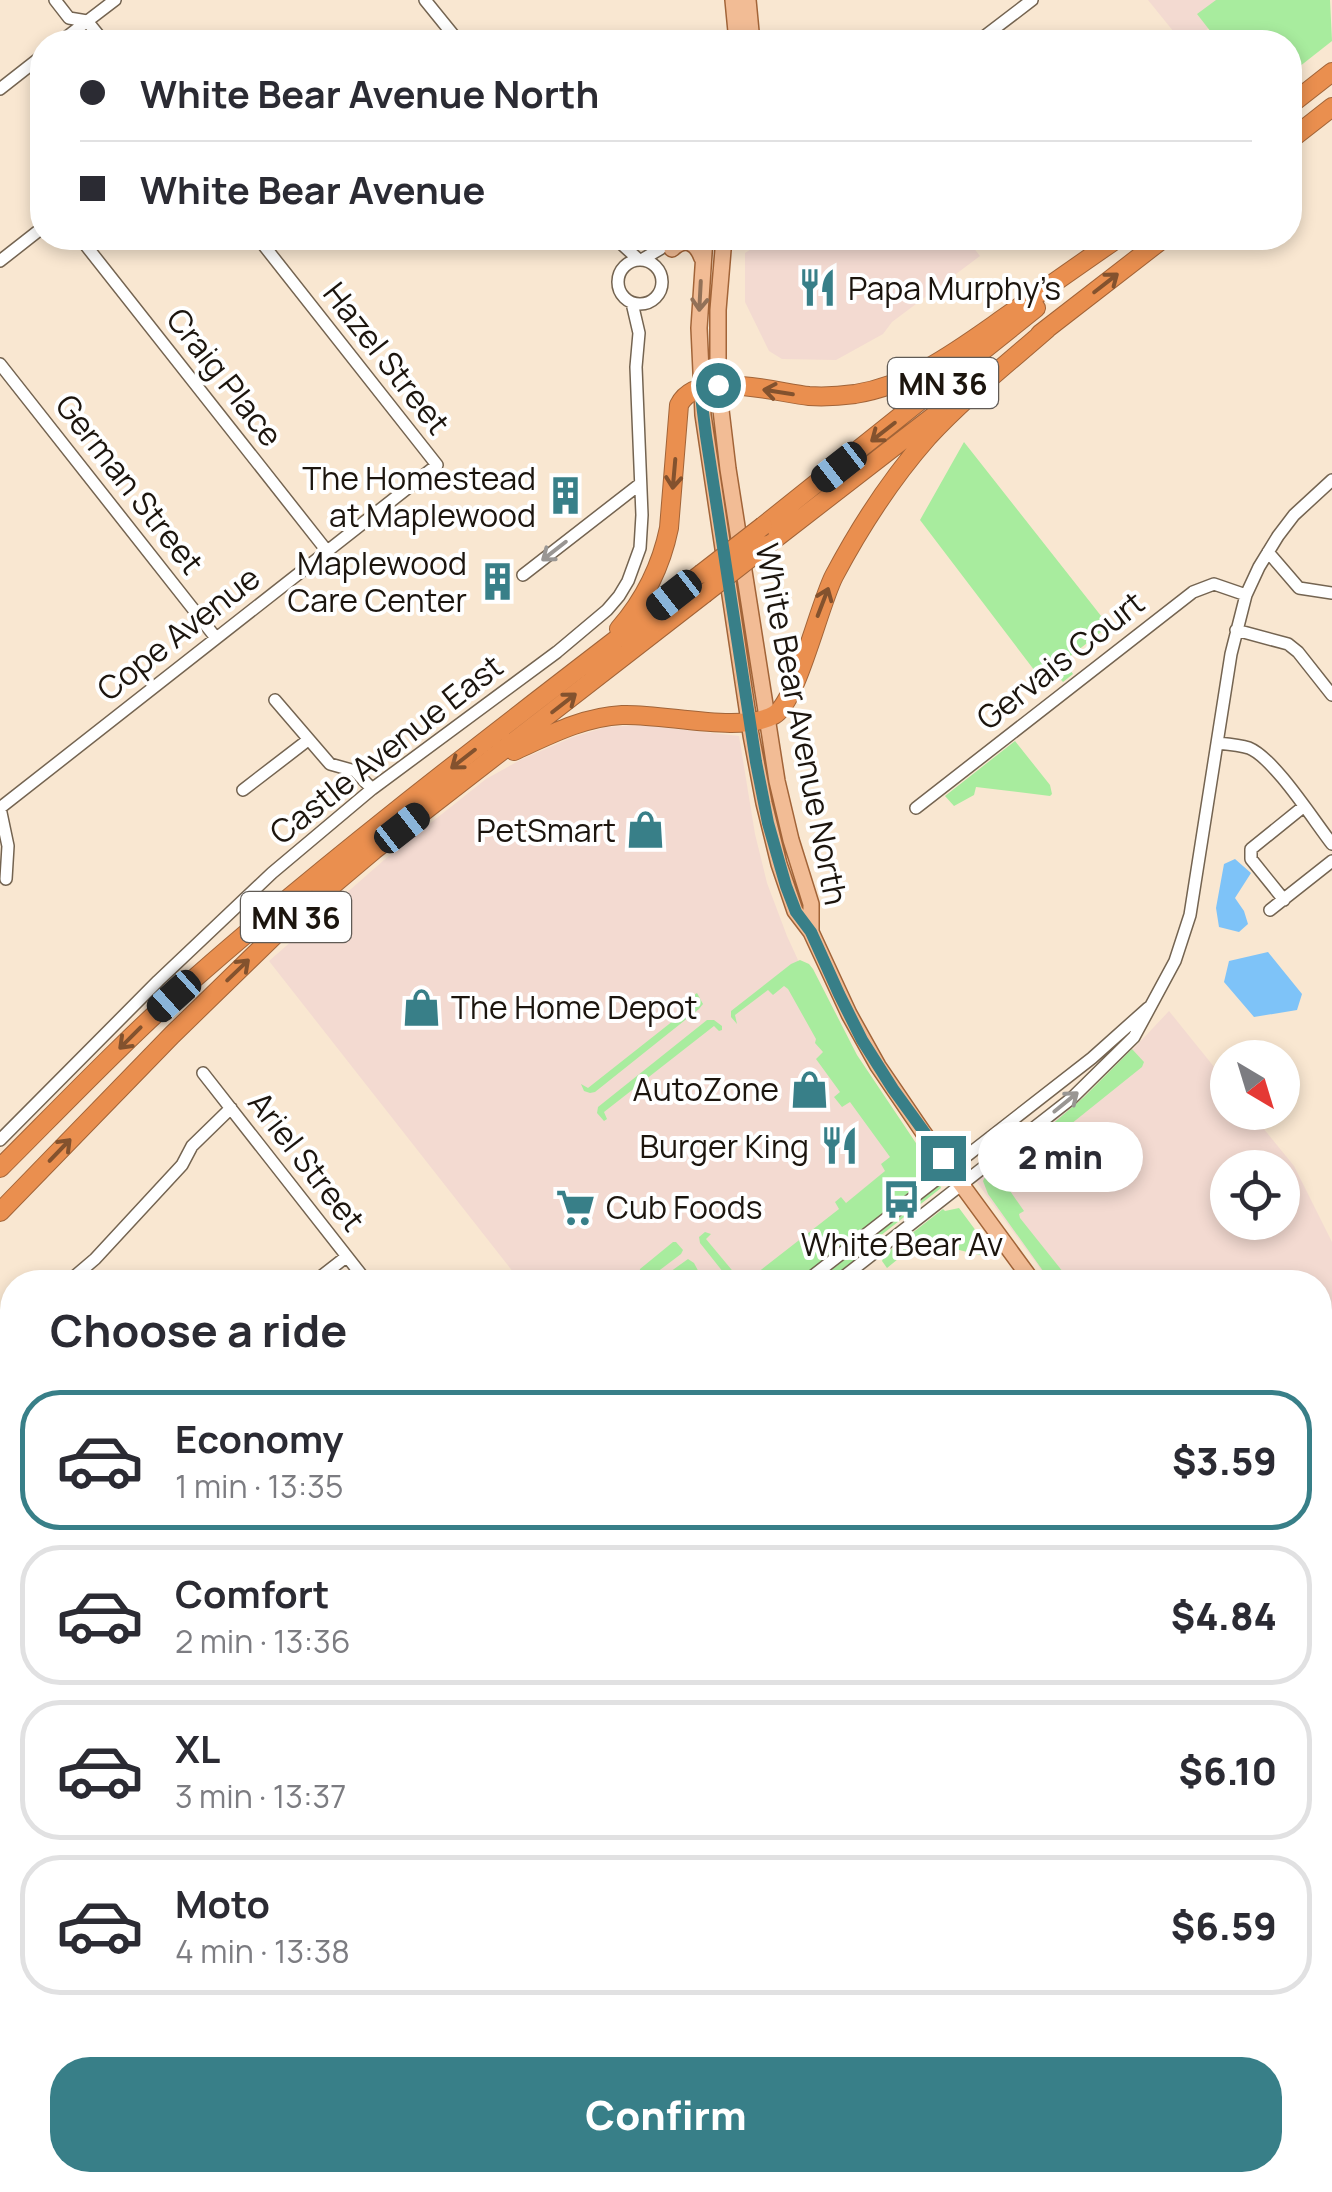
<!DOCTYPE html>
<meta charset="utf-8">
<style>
body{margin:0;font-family:Manrope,sans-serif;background:#f7f7f7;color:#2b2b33;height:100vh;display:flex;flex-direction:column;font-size:38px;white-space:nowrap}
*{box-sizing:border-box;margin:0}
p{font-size:32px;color:#7c7c81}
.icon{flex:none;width:55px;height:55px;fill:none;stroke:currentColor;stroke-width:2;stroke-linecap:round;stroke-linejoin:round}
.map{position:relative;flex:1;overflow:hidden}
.drawer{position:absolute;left:0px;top:1270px;width:1332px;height:922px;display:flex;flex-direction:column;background:#fff;border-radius:40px 40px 0 0;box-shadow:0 5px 15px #0003}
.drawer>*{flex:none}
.hud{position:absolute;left:30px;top:30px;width:1272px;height:220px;border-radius:40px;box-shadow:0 5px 15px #0003;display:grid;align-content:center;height:220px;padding:0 50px;background:#fff}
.needle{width:65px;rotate:142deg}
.tools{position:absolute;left:1210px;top:1040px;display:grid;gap:20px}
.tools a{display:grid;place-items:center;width:90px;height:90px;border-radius:50%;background:#fff;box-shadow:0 5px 15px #0003;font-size:50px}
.end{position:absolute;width:45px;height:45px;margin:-22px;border:12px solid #387f88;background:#fff;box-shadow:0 0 0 5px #fff}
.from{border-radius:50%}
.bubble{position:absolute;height:70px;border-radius:35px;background:#fff;box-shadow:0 5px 15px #0003;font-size:32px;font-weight:800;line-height:70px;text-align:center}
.car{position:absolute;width:30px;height:60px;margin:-30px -15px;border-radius:12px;box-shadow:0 0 8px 2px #0007;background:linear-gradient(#222 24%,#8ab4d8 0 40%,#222 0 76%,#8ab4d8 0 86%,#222 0)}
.hud b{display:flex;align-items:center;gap:35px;height:95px;font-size:38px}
.hud b+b{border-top:2px solid #e1e1e2}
.hud i{width:25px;height:25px;background:#2b2b33}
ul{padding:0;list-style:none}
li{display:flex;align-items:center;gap:30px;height:140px;margin:0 20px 15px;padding:0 30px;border:5px solid #e1e1e2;border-radius:40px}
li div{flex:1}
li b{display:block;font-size:38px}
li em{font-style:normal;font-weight:800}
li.current{border-color:#387f88}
li>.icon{width:90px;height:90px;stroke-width:1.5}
h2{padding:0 50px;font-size:45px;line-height:120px}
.button{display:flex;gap:20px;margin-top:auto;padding:20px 50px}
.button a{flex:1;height:115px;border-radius:40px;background:#387f88;color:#fff;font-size:40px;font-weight:800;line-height:115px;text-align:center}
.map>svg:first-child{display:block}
</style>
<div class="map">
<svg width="1332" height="2192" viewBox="0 0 1332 2192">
<rect width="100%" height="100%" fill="#f9e7d1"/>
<path fill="#f3dad1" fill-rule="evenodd" d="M1148,0H1244L1191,42H1182Z
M768,238H966L980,256L892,322L883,334L836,360L782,359L769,351L745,302V253Z
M641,725L739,736L755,834L767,883L787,936L814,995L929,1174L794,1282H521L269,961L384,860L486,779L522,759L573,737L606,727Z
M1169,1011L1227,1083L1228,1112L1251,1113L1294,1166L1332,1242V1522L1320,1531V1282H1050L976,1181L1105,1079ZM1228,1168H1282V1222H1228Z"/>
<path fill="#a8ec9e" d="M1216,0H1330L1332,41L1290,74V42H1216L1218,41L1197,14Z
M964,442L1109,626L1064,661L1073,674L1063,682L1052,670L1041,679L920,520Z
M1015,741L1050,785L1052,794L1050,796L976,787L974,795L954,806L945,796Z
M800,960L809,964L813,969L857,1055L930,1164L931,1175L797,1282H731L700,1243L699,1237L705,1232L711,1234L706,1239L736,1275L741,1273L748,1280L839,1209L835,1202L841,1197L846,1203L885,1171L881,1164L890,1157L850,1102L842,1107L834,1097L840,1092L816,1059L823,1052L815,1043L816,1039L788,989L784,986L773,995L768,990L735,1015L737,1024L731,1017V1011L791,964Z
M697,993L703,1004L699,1009L595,1092L590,1093L584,1091L581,1084L588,1088L697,1002L694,995Z
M707,1020H714L722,1026V1030L719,1031L714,1026L604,1112L607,1119L604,1121L597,1113L598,1107Z
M1132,1049L1144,1062L1142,1067L1066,1128L1056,1129L1050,1126L1084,1097Z
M1039,1133L1044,1137V1145L1010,1172L1008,1188L1024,1211L1019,1214L1020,1218L1071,1282H1051L988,1194L983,1181L987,1173Z
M940,1185L941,1188L875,1240L851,1265L833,1279L827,1282H816Z
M959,1208L991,1251L989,1255L984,1256L955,1249L954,1241L925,1237L887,1268L882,1261L884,1255L943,1209L945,1211Z
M673,1242H676L683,1250L681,1254L648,1279L639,1277L640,1269Z
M688,1259L694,1263L704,1282H694L685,1271L670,1282H656Z
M1332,2126V2192H1233L1250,2180H1320V2133Z"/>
<path fill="#7ec3f8" d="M1235,859L1251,873L1235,898L1244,911L1248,924L1239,932L1219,927L1216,908L1224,864Z
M1268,952L1302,994L1297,1010L1254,1017L1224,982L1229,961Z
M12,1977V2178L0,2189V1981Z"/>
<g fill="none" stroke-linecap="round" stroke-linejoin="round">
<path stroke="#7ec3f8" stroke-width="2.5" d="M1320,1527L1332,1520"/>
<defs>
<path id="minor" d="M55,0L69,18L87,21L104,42
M425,0L459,42
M60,42L115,0
M977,42L1032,0
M0,89L42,56
M80,238L327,551
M615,238L638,259
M643,259L660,249L669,238
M618 282a22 22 0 1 1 44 0a22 22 0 1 1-44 0Z
M0,261L42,228
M0,364L216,638
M1268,552L1299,588L1332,593
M523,575L640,484
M1236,630L1288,644L1298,652L1332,695
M275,700L330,764L355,771L372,789
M1217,743C1227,744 1239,745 1249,748C1274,758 1314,821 1332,844
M243,790L308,740
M0,808L437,465L258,238
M0,808L8,846L6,879
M916,808L1193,592L1214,584L1246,595
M1284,900L1251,859V849L1303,807
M1270,910L1332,861
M203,1073L367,1282
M0,1140L158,981L272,873L372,789L557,652L607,610L619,596L628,581L640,548L642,515L636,367L639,333L632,303
M68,1282L95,1259L182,1165L192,1146L231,1108
M314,1282L346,1257
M805,1282L1092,1058L1148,1008
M837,1282L1072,1098L1134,1037L1175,961L1190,915L1231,654L1246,595L1259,567L1278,536L1294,515L1332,480
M0,1330L12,1319
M0,1337L12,1352
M0,1559L6,1539L12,1532
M0,1596L12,1610
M0,1891L12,1881
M1320,1924L1332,1915
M177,2180L186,2192
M534,2180L544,2192
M731,2180L740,2192
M73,2192L88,2180
M302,2192L314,2180
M979,2192L994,2180"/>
<path id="major" d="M733,0L737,42
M748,0L752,42
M705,238L699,328L703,415L751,735L764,803L779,864L795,911L811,932L849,1014L878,1066L923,1132L1033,1282
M724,238L718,310V385L728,469L777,781L791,840L811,904V932
M672,249C685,237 696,242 702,258
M1320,1753L1332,1776"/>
<path id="highway" d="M1290,105L1332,72
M1290,140L1332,107
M1040,334L1164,238
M763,526L1036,308
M767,545L944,408
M619,629C645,599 661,567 669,528L679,405C697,368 777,393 809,396C825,397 840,396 855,394C916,384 962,347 1011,313C1046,288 1082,263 1118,238
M514,751C549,735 583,717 622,715C663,713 740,734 774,715C797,702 819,605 834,576C860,527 891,479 928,437C964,398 1007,364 1047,329
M0,1168C65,1103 128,1037 196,977C358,835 531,706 701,574
M0,1212L172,1035L284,926L374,850L704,594"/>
</defs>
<use href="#minor" stroke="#746451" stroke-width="14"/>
<use href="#major" stroke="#a26438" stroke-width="18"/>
<use href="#highway" stroke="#a26438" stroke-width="20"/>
<use href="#minor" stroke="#fff" stroke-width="11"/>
<use href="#major" stroke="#f2bc95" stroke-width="15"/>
<use href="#highway" stroke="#ea8f4f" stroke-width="18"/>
<defs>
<path id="highway-bridge" d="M701,574L763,526
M704,594L767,545"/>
</defs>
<use href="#highway-bridge" stroke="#a26438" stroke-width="20" stroke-linecap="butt"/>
<use href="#highway-bridge" stroke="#ea8f4f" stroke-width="18"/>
</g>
<defs><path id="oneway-shaft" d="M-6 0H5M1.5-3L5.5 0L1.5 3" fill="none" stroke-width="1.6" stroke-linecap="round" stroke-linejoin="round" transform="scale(2.5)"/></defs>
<g stroke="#83522e">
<use href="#oneway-shaft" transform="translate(1106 283) rotate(-38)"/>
<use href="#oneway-shaft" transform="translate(778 392) rotate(-171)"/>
<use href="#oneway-shaft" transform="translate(883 432) rotate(142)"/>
<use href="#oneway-shaft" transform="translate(674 474) rotate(95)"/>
<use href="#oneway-shaft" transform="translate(823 602) rotate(-69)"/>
<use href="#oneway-shaft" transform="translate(564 703) rotate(-38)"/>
<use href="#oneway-shaft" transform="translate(463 759) rotate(142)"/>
<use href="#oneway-shaft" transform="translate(238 970) rotate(-44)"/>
<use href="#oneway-shaft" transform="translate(130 1038) rotate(135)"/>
<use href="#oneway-shaft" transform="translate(60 1150) rotate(-46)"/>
</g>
<use stroke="#927158" href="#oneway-shaft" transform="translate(700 296) rotate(93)"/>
<g stroke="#999693">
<use href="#oneway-shaft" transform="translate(554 551) rotate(142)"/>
<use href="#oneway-shaft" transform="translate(1066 1102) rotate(-39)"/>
</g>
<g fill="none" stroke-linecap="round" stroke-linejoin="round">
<path stroke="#387f88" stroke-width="12" d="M718,385L700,388L706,436L756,762L768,823L786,886L796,912L811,932L839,994L862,1040L893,1089L943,1158"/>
</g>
<defs>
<symbol id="restaurant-bare" viewBox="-9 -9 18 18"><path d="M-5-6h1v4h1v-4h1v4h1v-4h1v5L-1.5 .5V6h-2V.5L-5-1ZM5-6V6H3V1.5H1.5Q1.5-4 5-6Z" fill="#387f88" stroke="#fff" stroke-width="2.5" paint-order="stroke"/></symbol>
<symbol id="building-bare" viewBox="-9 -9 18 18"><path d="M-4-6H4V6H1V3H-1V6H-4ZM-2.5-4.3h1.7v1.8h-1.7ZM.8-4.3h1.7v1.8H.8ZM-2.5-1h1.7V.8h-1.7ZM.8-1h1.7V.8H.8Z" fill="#387f88" stroke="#fff" stroke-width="2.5" paint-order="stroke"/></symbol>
<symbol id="shop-bare" viewBox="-9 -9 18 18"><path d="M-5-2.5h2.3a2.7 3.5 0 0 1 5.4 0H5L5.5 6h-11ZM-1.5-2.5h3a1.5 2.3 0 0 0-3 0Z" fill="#387f88" stroke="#fff" stroke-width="2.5" paint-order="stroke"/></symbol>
<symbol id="bus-bare" viewBox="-9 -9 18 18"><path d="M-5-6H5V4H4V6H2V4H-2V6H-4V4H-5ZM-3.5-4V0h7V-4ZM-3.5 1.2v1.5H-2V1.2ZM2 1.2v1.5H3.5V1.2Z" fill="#387f88" stroke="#fff" stroke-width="2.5" paint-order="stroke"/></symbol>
<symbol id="supermarket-bare" viewBox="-9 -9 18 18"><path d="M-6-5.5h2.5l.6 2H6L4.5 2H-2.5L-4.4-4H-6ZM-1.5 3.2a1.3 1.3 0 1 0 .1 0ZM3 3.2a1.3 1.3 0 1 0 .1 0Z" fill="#387f88" stroke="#fff" stroke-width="2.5" paint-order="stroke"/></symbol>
</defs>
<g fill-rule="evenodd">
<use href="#restaurant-bare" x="790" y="260" width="55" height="55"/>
<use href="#building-bare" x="538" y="468" width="55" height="55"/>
<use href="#building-bare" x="470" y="554" width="55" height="55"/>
<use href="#shop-bare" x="618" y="802" width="55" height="55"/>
<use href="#shop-bare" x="394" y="980" width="55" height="55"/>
<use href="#shop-bare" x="782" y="1062" width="55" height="55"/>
<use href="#restaurant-bare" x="812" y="1118" width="55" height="55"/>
<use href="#bus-bare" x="874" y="1172" width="55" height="55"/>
<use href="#supermarket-bare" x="548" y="1180" width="55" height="55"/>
</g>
<g text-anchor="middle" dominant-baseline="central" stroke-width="8" stroke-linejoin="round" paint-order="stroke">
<g fill="#fff" stroke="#605b56" stroke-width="2.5">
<rect x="888" y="358" width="110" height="50" rx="8"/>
<rect x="241" y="892" width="110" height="50" rx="8"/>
</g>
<g font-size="30" font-weight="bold" fill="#1c150e">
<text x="943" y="383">MN 36</text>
<text x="296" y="917">MN 36</text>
</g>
<g font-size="32" fill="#1c150e" stroke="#fff" text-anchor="end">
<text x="848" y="288" text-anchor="start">Papa Murphy’s</text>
<text x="536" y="478">The Homestead<tspan x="536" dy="37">at Maplewood</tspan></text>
<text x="467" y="563">Maplewood<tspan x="467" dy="37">Care Center</tspan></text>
<text x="616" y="830">PetSmart</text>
<text x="451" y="1007" text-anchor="start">The Home Depot</text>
<text x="779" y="1089">AutoZone</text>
<text x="809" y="1146">Burger King</text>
<text x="606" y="1207" text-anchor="start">Cub Foods</text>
<text x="902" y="1244" text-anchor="middle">White Bear Av</text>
</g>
<g font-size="32" fill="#1c150e" stroke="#fff">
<text transform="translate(387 358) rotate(52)">Hazel Street</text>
<text transform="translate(225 377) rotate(52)">Craig Place</text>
<text transform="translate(130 484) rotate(52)">German Street</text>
<text transform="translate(178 633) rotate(-38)">Cope Avenue</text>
<text transform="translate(1060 660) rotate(-38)">Gervais Court</text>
<text transform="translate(802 724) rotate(79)">White Bear Avenue North</text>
<text transform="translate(386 749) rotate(-38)">Castle Avenue East</text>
<text transform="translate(307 1161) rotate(52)">Ariel Street</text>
</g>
</g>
</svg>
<div class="tools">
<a><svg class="needle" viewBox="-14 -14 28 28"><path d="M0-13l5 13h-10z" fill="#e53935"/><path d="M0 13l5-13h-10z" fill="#7c7c81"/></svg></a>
<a><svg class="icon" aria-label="locate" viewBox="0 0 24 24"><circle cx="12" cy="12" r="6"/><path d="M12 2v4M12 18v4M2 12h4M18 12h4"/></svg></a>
</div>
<i class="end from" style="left:718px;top:385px"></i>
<i class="end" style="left:943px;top:1158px"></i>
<div class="bubble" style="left:978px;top:1122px;width:165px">2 min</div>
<i class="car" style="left:839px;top:467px;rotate:232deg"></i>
<i class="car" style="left:674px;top:595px;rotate:232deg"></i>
<i class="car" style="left:402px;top:828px;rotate:52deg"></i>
<i class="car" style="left:174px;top:996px;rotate:228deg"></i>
<div class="hud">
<b><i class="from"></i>White Bear Avenue North</b>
<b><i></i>White Bear Avenue</b>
</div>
<section class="drawer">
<h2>Choose a ride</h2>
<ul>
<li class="current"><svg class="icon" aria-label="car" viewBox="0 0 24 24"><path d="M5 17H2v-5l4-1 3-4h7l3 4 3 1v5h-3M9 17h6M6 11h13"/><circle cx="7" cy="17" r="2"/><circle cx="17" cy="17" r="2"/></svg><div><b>Economy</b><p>1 min · 13:35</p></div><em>$3.59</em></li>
<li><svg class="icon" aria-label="car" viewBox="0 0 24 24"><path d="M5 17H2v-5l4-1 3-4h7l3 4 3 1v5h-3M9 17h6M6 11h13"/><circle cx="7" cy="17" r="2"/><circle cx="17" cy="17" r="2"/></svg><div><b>Comfort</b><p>2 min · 13:36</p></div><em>$4.84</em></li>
<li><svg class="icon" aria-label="car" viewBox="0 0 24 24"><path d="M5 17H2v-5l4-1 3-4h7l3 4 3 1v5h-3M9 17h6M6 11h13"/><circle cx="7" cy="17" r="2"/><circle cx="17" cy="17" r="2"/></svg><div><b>XL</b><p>3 min · 13:37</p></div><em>$6.10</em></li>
<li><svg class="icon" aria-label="car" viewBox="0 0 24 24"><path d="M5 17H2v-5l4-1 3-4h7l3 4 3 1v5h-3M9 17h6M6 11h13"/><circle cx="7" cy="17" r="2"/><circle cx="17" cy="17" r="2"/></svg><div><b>Moto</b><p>4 min · 13:38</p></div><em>$6.59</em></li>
</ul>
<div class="button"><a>Confirm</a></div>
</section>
</div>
